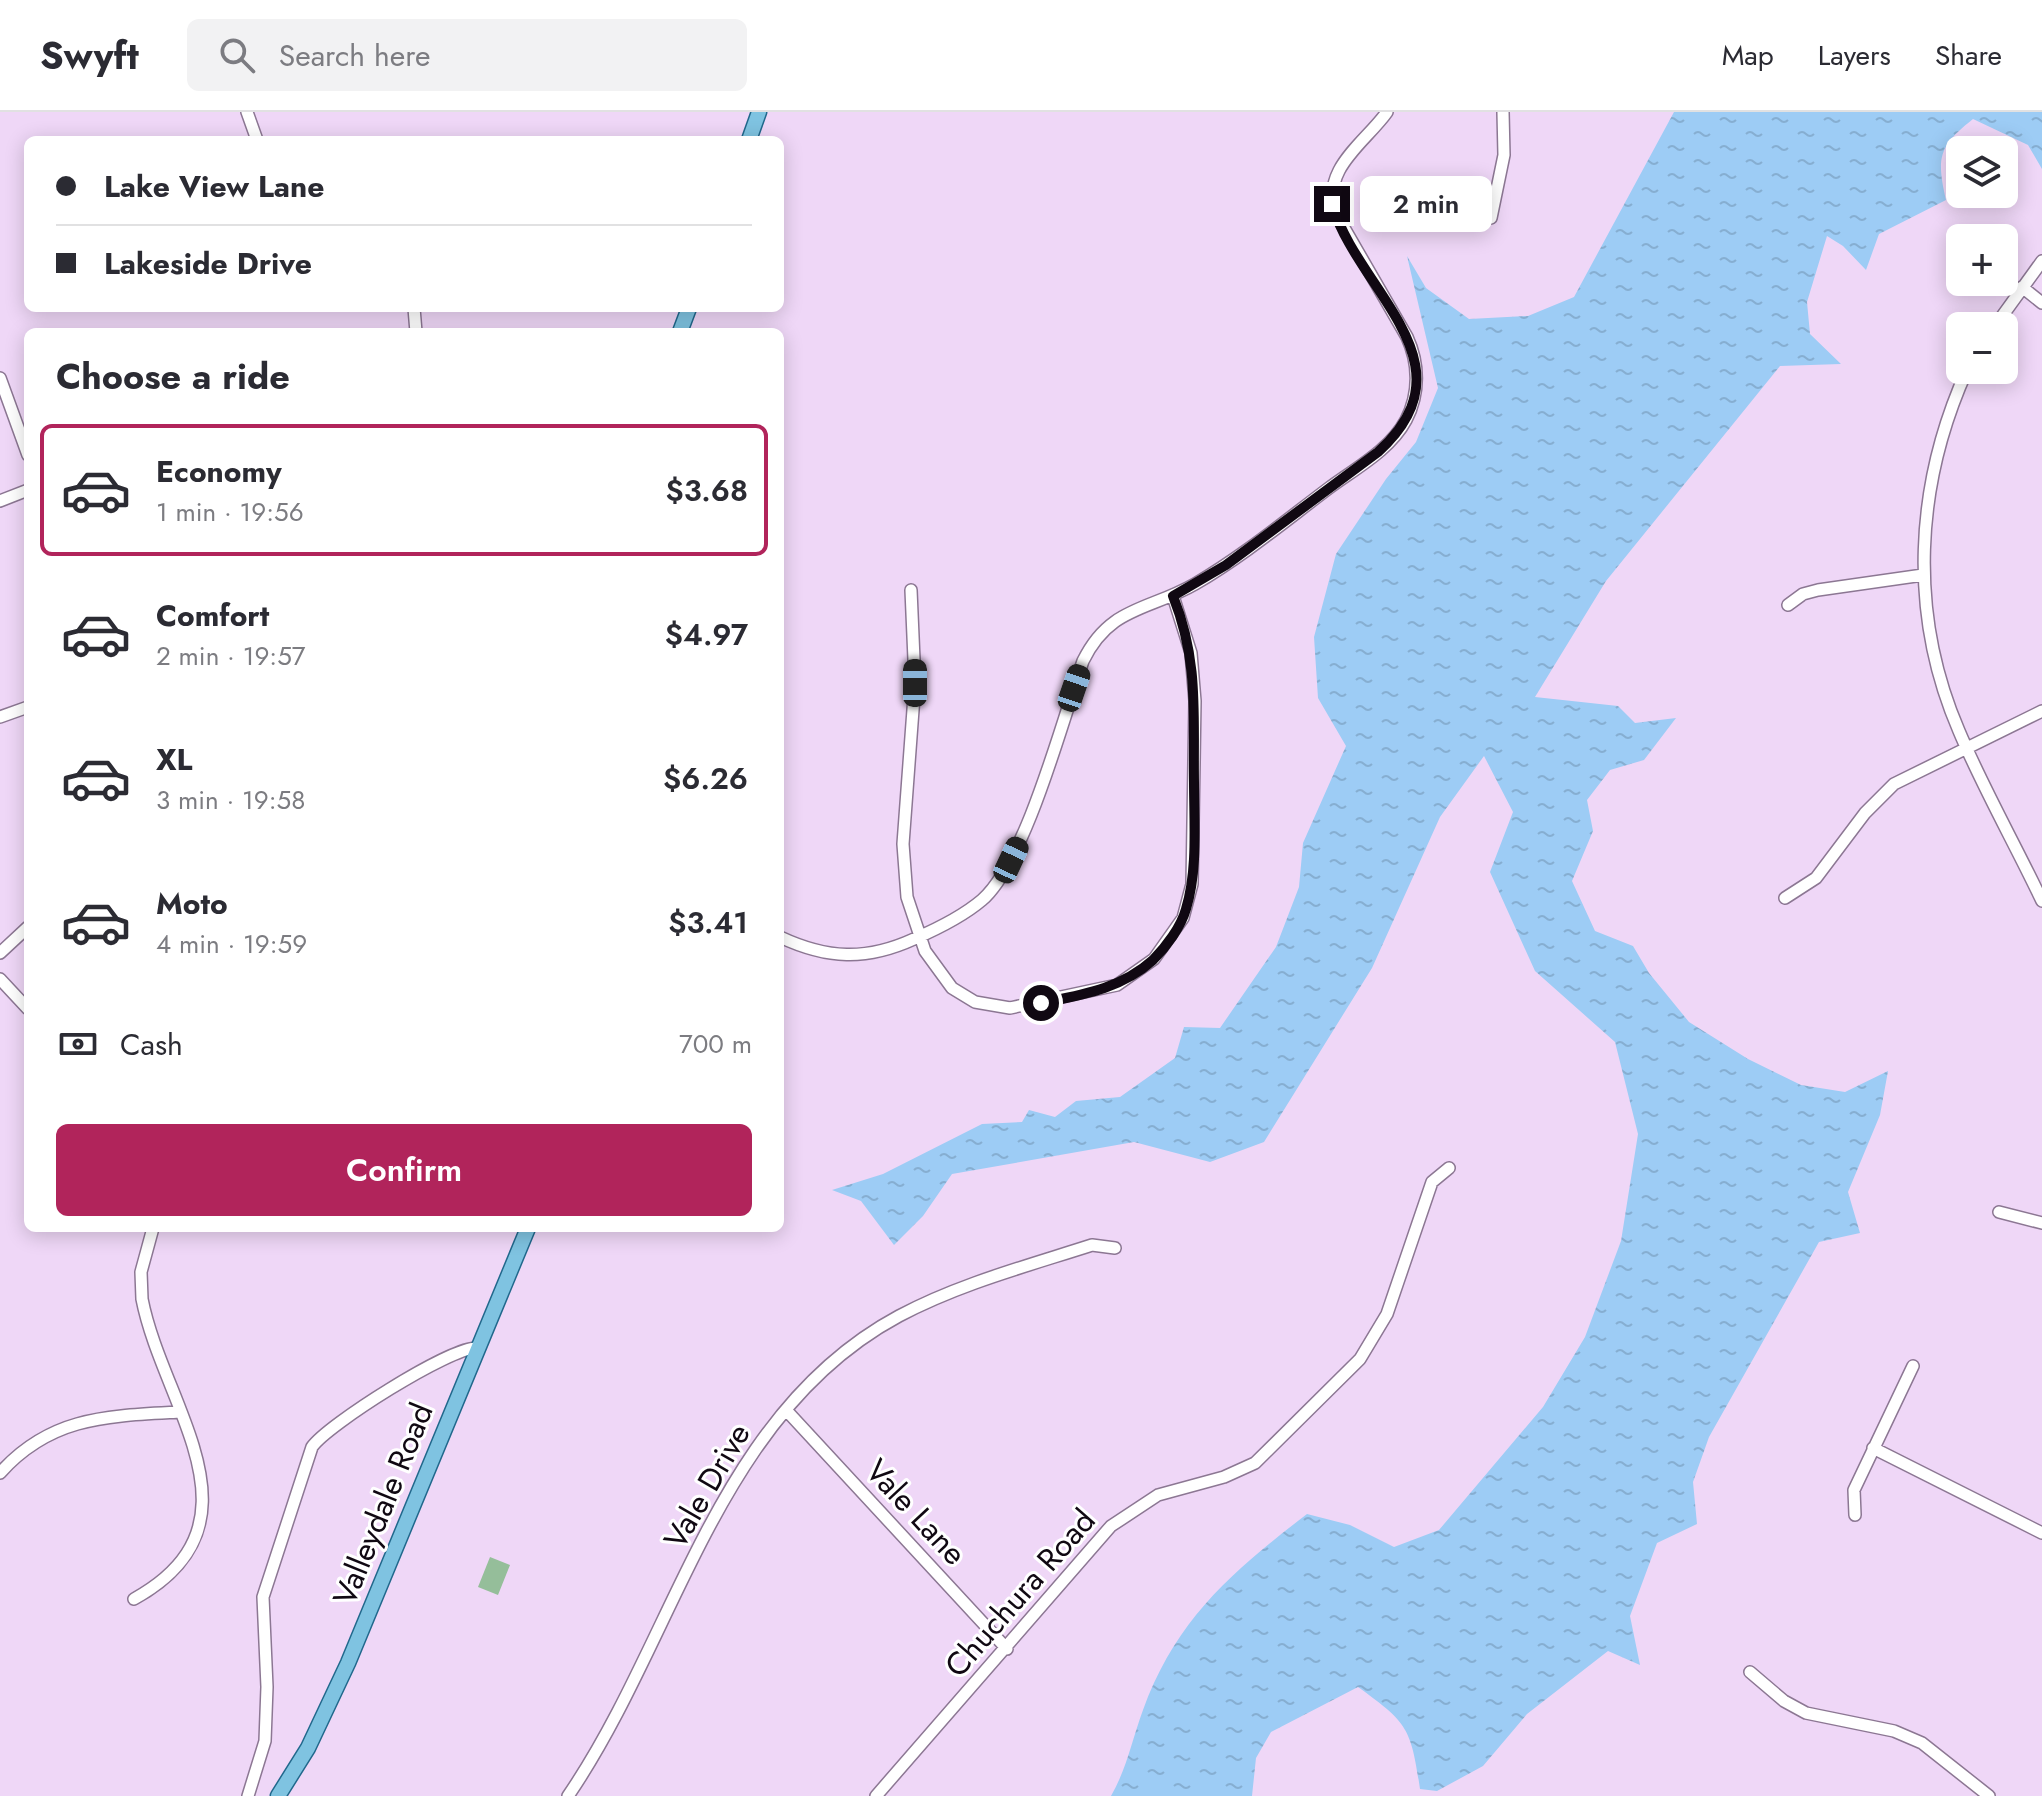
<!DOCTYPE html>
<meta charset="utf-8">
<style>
body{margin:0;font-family:Jost,sans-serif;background:#f2f2f3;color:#2b2b33;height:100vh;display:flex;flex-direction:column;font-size:30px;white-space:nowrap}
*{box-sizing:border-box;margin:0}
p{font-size:26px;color:#7c7c81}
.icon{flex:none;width:44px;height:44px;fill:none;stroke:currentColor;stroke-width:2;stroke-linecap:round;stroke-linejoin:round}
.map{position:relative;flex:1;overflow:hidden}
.panel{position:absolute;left:24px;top:216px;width:760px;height:904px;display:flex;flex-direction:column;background:#fff;border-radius:12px;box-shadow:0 4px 20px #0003}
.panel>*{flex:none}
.hud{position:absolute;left:24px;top:24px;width:760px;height:176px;border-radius:12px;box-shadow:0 4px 20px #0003;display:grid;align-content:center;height:176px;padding:0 32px;background:#fff}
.buttons{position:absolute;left:1946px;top:24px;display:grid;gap:16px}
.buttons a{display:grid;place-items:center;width:72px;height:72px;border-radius:12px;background:#fff;box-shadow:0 4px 20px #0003;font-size:40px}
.end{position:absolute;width:36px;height:36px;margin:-18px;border:10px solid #100812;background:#fff;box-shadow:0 0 0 4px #fff}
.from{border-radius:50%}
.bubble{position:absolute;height:56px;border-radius:12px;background:#fff;box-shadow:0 4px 20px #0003;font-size:26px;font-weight:600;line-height:56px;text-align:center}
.car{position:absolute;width:24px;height:48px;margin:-24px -12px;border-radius:10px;box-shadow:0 0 6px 2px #0007;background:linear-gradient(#222 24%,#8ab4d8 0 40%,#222 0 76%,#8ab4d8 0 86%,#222 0)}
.hud b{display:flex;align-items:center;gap:28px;height:76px;font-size:30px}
.hud b+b{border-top:2px solid #e1e1e2}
.hud i{width:20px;height:20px;background:#2b2b33}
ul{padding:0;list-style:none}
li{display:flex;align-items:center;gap:24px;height:132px;margin:0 16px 12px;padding:0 16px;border:4px solid transparent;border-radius:12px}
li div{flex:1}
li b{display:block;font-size:30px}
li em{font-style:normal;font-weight:600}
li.on{border-color:#b1245b}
li>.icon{width:72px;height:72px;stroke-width:1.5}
h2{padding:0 32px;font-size:36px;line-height:96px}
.pay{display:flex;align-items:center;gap:20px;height:88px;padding:0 32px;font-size:30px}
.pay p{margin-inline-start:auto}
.primary-button{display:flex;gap:16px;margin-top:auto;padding:16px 32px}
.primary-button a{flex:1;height:92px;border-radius:12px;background:#b1245b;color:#fff;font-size:32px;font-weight:600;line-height:92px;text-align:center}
header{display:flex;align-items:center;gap:48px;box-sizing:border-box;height:112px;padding:0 40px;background:#fff;border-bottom:2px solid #e1e1e2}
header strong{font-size:38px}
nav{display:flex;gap:44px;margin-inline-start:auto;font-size:28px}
.search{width:560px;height:72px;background:#f2f2f3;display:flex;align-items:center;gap:20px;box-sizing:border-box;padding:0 28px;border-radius:12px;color:#7c7c81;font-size:30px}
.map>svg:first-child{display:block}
</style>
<header>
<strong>Swyft</strong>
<div class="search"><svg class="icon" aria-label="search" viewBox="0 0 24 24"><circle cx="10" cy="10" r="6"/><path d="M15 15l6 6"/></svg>Search here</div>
<nav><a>Map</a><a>Layers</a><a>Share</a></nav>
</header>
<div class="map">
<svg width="2042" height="1684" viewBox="0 0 2042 1684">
<defs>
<pattern id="water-ripples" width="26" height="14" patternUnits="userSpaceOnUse" patternTransform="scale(2)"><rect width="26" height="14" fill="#9dccf5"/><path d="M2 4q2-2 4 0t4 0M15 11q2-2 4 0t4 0" fill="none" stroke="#86aed1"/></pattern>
</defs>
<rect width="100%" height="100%" fill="#efd7f7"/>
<path fill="#95be9a" d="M490,1445L510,1453L498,1483L478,1475Z"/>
<path fill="url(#water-ripples)" d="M1674,0H2042V57L2028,33L1973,7C1939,34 1936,45 1946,88L1879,122L1866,158L1843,134L1827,124L1807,190L1810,222L1841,252L1780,254L1606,469L1535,585L1618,594L1635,611L1676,606L1644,648L1610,658L1587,688L1593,719L1572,769L1595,819L1633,834L1649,861L1689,910L1748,947L1801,973L1845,980L1888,959L1880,1003L1848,1080L1860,1121L1819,1130L1709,1325L1693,1370L1697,1412L1657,1431L1630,1504L1640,1553L1608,1539L1527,1602L1483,1654L1437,1679L1420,1677C1411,1616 1408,1611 1358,1575L1271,1620L1256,1646L1252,1684H1111C1127,1656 1132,1628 1143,1598C1176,1507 1233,1459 1307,1402L1350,1413L1394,1435L1439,1418L1543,1295L1585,1225L1621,1129L1638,1022L1615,930L1535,859L1490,760L1513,700L1484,644L1440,705L1372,856L1264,1030L1210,1050L1134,1030L952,1062L923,1104L894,1133L861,1089L832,1078L883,1062L982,1012L1022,1010L1029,998L1055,1005L1076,989L1120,985L1144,968L1175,946L1184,915L1220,916L1276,835L1299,775L1303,731L1346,634L1318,586L1314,525L1336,442L1386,367L1416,330L1438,276L1407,144L1426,176L1469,207L1528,204L1574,185Z"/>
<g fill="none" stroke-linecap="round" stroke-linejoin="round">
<defs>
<path id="minor" d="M247,0L257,28
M1491,106L1504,43L1503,0
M2022,175L2042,191
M414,196L416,220
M1995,214L2042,149
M1967,258C1915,373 1908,501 1959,619C1983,676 2015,732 2042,789
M0,266L28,343
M0,389L28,378
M911,478L915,571L903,732L907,785L925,839L952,876L975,890L1010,896L1117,873L1154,847L1183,806L1192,772L1195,589L1191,541L1173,484
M1788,493L1803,482L1818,478L1923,463
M0,605L28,595
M1785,786L1816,766L1865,701L1894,672L2042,599
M780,825C827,847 866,849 914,827C937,817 962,805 982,788C1025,751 1063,607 1083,549C1110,494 1148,499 1195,472C1243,444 1285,409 1329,376C1356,356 1390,338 1406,308C1420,281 1419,251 1407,225L1336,102C1320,57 1365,31 1387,0
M0,841L28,815
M0,867L28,897
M1999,1100L2042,1111
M786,1298L1007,1537
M1873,1336L2042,1421
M0,1361C51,1304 108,1304 181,1300
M1855,1403L1854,1378L1913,1254
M134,1487C271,1411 163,1295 142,1187L141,1160L153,1116
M1750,1560L1784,1589L1806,1601L1894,1619L1922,1631L1989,1684
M248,1684L265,1629L267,1575L263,1485L312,1335C327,1313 450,1235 477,1236
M568,1684C677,1525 716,1302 899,1204C959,1172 1027,1154 1092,1133L1115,1136
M876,1684L1111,1414L1158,1383L1224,1365L1255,1351L1360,1247L1387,1202L1432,1070L1449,1056"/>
<path id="major" d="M749,28L759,0
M680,220L689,196
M278,1684L308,1636L348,1551L528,1116"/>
</defs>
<use href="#minor" stroke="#8c7793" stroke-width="14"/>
<use href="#major" stroke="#21688c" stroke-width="17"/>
<use href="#minor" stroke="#fff" stroke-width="11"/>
<use href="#major" stroke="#7fc3e1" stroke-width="14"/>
</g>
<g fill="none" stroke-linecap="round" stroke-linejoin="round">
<path stroke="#100812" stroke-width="10" d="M1041,891C1081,883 1121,877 1153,848C1166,835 1181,815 1186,797C1198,758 1194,711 1194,670C1193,602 1199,549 1173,484L1226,453L1378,340C1477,251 1357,179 1332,92"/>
</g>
<g text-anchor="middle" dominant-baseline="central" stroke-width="6" stroke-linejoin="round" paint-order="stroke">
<g font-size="32" fill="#100812" stroke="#fff">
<text transform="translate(707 1374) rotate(-60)">Vale Drive</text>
<text transform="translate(383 1392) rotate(-68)">Valleydale Road</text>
<text transform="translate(916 1400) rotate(47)">Vale Lane</text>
<text transform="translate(1020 1481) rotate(-49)">Chuchura Road</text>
</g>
</g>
</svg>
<div class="buttons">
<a><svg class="icon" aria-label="layers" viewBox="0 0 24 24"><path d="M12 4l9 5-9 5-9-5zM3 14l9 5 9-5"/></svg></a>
<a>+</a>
<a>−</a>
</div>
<i class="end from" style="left:1041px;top:891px"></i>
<i class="end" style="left:1332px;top:92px"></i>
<div class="bubble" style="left:1360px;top:64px;width:132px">2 min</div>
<i class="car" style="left:915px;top:571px;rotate:0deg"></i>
<i class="car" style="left:1074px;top:576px;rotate:19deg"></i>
<i class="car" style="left:1011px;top:748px;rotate:25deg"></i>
<div class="hud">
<b><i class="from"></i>Lake View Lane</b>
<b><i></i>Lakeside Drive</b>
</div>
<section class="panel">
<h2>Choose a ride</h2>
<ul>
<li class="on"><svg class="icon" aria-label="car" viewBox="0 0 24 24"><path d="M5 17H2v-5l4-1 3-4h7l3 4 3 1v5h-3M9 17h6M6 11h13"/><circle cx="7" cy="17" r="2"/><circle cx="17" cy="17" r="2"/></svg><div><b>Economy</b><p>1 min · 19:56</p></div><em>$3.68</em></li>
<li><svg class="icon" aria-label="car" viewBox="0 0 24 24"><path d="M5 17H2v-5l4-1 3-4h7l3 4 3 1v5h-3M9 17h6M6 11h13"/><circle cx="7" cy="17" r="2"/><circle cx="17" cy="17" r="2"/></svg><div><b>Comfort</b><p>2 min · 19:57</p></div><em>$4.97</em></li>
<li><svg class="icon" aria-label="car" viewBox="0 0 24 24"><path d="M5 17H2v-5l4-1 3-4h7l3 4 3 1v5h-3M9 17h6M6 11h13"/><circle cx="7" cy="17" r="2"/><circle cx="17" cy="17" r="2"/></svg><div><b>XL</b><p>3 min · 19:58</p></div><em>$6.26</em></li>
<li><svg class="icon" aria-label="car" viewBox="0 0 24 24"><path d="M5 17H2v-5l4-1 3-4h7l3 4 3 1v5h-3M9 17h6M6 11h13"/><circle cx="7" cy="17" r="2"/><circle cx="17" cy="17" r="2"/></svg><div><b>Moto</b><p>4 min · 19:59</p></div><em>$3.41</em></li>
</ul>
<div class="pay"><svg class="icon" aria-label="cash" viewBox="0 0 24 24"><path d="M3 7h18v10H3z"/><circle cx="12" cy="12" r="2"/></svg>Cash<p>700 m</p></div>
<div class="primary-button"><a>Confirm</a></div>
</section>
</div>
